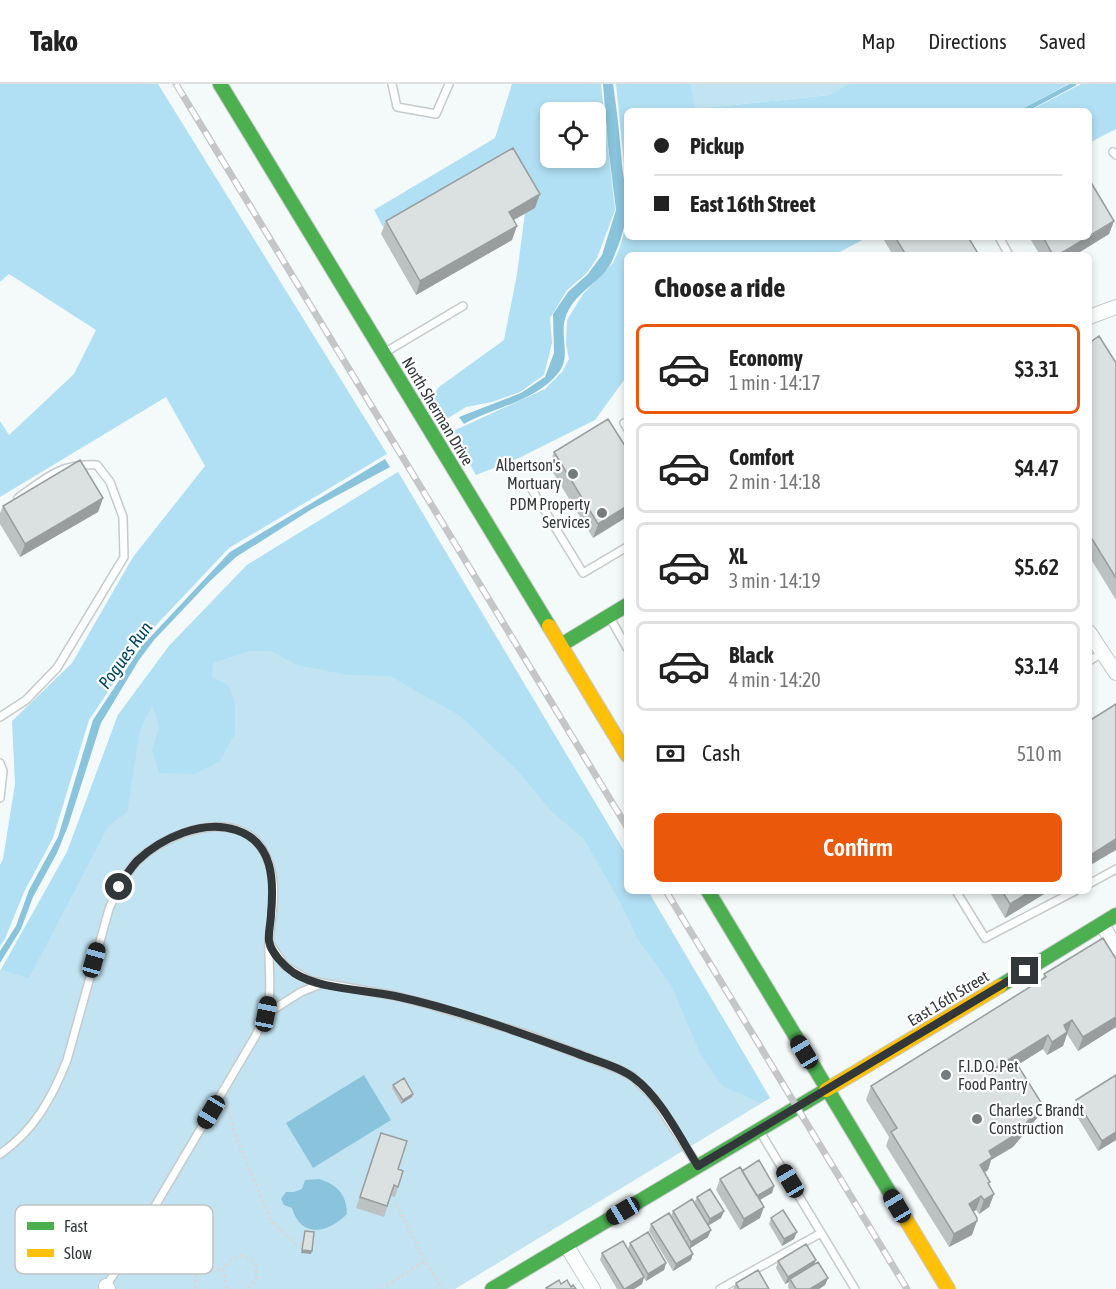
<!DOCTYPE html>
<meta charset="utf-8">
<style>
body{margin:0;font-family:"Asap Condensed",sans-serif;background:#f2f2f2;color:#222;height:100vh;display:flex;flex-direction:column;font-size:22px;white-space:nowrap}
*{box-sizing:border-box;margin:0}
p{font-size:20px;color:#767676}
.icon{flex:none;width:33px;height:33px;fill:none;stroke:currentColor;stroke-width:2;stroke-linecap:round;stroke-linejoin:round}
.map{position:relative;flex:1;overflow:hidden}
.details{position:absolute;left:624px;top:168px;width:468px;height:642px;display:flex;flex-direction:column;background:#fff;border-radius:9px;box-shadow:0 3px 9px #0003}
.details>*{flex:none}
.banner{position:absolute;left:624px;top:24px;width:468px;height:132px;border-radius:9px;box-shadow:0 3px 9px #0003;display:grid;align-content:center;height:132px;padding:0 30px;background:#fff}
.tools{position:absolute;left:540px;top:18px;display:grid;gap:12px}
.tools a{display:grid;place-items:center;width:66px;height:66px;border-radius:9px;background:#fff;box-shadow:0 3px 9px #0003;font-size:30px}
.end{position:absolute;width:27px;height:27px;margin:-14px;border:8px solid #323739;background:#fff;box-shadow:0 0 0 3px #fff}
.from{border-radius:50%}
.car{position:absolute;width:18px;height:36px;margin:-18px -9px;border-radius:8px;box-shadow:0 0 4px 2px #0007;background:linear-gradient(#222 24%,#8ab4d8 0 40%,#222 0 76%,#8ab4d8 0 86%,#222 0)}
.banner b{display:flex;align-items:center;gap:21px;height:57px;font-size:22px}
.banner b+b{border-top:2px solid #e0e0e0}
.banner i{width:15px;height:15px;background:#222}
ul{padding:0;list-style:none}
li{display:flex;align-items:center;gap:18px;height:90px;margin:0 12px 9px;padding:0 18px;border:3px solid #e0e0e0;border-radius:9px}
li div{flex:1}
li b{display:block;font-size:22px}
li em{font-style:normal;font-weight:600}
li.active{border-color:#ea580c}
li>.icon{width:54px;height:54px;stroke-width:1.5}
h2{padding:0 30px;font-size:27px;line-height:72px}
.pay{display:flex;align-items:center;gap:15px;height:66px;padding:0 30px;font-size:22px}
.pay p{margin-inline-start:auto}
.button{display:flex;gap:12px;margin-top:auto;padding:12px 30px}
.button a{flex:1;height:69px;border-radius:9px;background:#ea580c;color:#fff;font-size:24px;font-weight:600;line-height:69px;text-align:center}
header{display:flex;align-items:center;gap:36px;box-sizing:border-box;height:84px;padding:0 30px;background:#fff;border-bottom:2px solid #e0e0e0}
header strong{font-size:28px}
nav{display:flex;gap:33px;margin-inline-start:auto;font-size:21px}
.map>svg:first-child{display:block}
</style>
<header>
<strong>Tako</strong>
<nav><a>Map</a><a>Directions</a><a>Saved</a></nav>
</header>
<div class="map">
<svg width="1116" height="1205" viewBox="0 0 1116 1205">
<rect width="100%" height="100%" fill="#f4f9fa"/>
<path fill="#c2e4f2" d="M691,0H850L829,11L694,25Z
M398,388L627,772V807H648L770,1014L455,1205H0V887L67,768L118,631L169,562L247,481Z"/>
<path fill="#b1e0f4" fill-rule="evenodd" d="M0,0H158L387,370L229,464L144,554L89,636L53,754L24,808L5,855L0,862V781L3,775L15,700L12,637L72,579L133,473L205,382L166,313L0,413V337L9,351L74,290L96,246L9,190L0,198Z
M512,0H601L615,126L597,174L587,189L567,206L550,234L552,259L544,291L520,308L492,318L466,323L445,336L432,313L439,303L504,256L517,190L529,98L482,87L383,143L374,126L495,54ZM550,28H596V74H550Z
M616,0H691L695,25L829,11L849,0H1068L1018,27H627V110Z
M1081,0H1116V45L1089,59V27H1029Z
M627,137V153H868L834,171H627V292L595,336L519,374L476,391L451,348L545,305L562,288L569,275L566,260L567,236L583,210L613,179L620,163Z
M398,388L627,772V807H648L770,1014L761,1019L722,1002L700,969L671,901L637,854L622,822L584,755L551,727L518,687L460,632L390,592L347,591L297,581L271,567H249L213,579L212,593L228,601L235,619V650L220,677L195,690L159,689L152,666L159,644L153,621L140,646L127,729L109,741L29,894L1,886L67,768L118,631L169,562L247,481Z"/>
<path fill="#89c4dc" d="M603,0H613C617,27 620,54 622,82C624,96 627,112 626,127C626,143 618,164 611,179C600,200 573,208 565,235C560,253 571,272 559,288C537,317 494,323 464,340L459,333L521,309L545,293L554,269L553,230L568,208L588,190L602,171L616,126L608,61Z
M385,375L390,383L312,425L236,473L210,497L154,556L139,576L101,639L68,742L57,769L33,813L21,845L0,879V867L16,842L29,806L58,753L93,636L141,563L230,468Z
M364,991L391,1036L313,1084L286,1039Z
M319,1095C337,1100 347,1111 347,1130C328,1149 301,1155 292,1124L284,1121L281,1115L286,1108H294L302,1105L305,1096Z"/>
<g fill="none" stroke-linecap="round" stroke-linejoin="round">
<path stroke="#89c4dc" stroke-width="4.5" d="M1023,27L1074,0"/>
<defs>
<path id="lane" d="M392,0L397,23L436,30L449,0
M1113,68L1116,71
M999,153L1009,171
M384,269L463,222
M624,339L627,344
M531,404L583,489L627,463
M609,532L627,564
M1089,577L1102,569
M0,633L26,616L57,584L124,473L123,433L110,398L97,381C61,379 46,394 18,414
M0,679L3,687L0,714
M1089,800L1116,785
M956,807L985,854L1075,807
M270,860L285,882L311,897L396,912L431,921L526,950L618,985L633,993L654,1014L698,1082
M266,930L301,908L321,900
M759,1046L855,1205
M0,1070C34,1047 52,1014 67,976L109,825C116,808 124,792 136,778C164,749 239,721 264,768C269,777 272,789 273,798C276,817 270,839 269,858C268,881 273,908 266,930C263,937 259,944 256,951L125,1173L106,1202
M720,1205L821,1149"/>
<path id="street" d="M1089,233L1116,223
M1089,548L1116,589
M1102,840L1116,864
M566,1161L593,1205
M106,1202L108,1205"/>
<path id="fast" d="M220,0L549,542
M561,561L627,521
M708,807L905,1134
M1000,902L1116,831
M492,1205L826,1006"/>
<path id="slow" d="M549,542L627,671
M826,1006L1000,902
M905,1134L948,1205"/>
</defs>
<use href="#lane" stroke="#c6cacb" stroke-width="10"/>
<use href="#street" stroke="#c6cacb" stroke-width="16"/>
<use href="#fast" stroke="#c6cacb" stroke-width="16"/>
<use href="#slow" stroke="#c6cacb" stroke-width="16"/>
<path stroke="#d6d8d9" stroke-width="3" stroke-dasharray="3 3" stroke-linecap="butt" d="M227,1021L236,1053L271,1137L295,1159L302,1161
M396,1120L425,1177
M211,1185L224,1186
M195,1205L196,1191
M227,1205L223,1185C235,1169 243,1167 256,1182V1194L248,1205
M381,1205L425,1177L443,1205"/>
<use href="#lane" stroke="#fdfefe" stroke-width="7"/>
<use href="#street" stroke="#fdfefe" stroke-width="14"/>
<use href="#fast" stroke="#4caf50" stroke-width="14"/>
<use href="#slow" stroke="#ffc107" stroke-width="14"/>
<defs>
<path id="rail" d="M176,0L627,743
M666,807L907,1205"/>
</defs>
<use href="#rail" stroke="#c4c6c7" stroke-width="7"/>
<use href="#rail" stroke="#fff" stroke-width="4.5" stroke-dasharray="14" stroke-linecap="butt"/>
</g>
<path fill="#bcc1c2" d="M535,124L514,136L512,156L416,211L381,150L386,137Z
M1114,137L1109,150L1075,171H1040L1029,153H1089Z
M882,153H968L979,171H893Z
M1089,259L1116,279V516L1089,472Z
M627,365L593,454L549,382L554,368Z
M103,414L98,428L20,473L0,440V429L3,422Z
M989,807H1049L1005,834Z
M1116,875V943L1078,967L1067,950L1063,962L1047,971L1043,965L1018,981L1042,1020L1037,1034L1013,1063L991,1076L988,1086L984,1088L989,1102L994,1110L989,1123L979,1130L976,1126L973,1127L972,1151L949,1163L886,1062L889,1053L866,1016L871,1002L1043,895L1044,890Z
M1116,991V1056L1098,1067L1073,1026L1076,1016Z
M393,1001L412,1013L401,1020L392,1004Z
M377,1059L398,1085V1103L395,1113L391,1112L384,1133L356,1124Z
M742,1087L774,1102L772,1109L760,1116V1134L740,1146L716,1106L720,1095Z
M697,1113L724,1127L721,1134L708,1142V1153L690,1164L691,1176L673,1187L649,1147L651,1140L671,1132L673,1127L694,1119Z
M771,1134L794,1155L782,1162L769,1140Z
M630,1159L666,1179L664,1186L646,1197L644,1194L642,1200L634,1205H617L600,1176L602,1169L628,1165Z
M816,1176L814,1180L828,1194L825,1201L819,1205H789L788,1202L789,1198L785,1200L776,1184L778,1177Z
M736,1199L769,1205H733Z"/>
<path fill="#999d9e" d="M540,110L535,124L504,141L509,128Z
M1114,137L1109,150L1075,171H1058L1089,153Z
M517,142L512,156L416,211L420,197Z
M103,414L98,428L20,473L25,460Z
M627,422V433L593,454L598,440Z
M1116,755V766L1089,782V772Z
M1031,807H1049L1005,834L1010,820Z
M1116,933V943L1078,967L1083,953Z
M1072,936L1063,962L1047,971L1052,958L1064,941Z
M1048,951L1043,965L990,998L995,984Z
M413,1010L412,1013L401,1020L403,1016Z
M1042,1020L1037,1034L1013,1063L991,1076L988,1086L975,1094L980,1081L989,1067Z
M1116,1048V1056L1098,1067L1102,1057Z
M774,1102L772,1109L754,1119L757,1113Z
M994,1110L989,1123L979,1130L984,1116Z
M981,1112L976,1126L964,1133L969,1120Z
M764,1123L760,1134L740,1146L744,1135Z
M724,1127L721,1134L707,1142L710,1135Z
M977,1137L972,1151L949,1163L954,1150Z
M711,1146L708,1153L689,1165L691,1158Z
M797,1148L794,1155L782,1162L784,1155Z
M302,1166L312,1167L311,1170L301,1169Z
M693,1170L691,1176L673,1187L676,1180Z
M816,1176L813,1183L790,1195L789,1198L785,1200L788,1193Z
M666,1179L664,1186L646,1197L648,1190Z
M196,1183L208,1184L207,1187L195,1186Z
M644,1193L642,1200L634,1205H625Z
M828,1194L825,1201L819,1205H810Z"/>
<path fill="#dbe0e1" stroke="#999d9e" stroke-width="1.5" d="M513,64L540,110L509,128L517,142L420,197L386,137Z
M1089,95L1114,137L1089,152Z
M895,153H968L979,171H906Z
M1043,153H1088L1058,171H1053Z
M1099,252L1116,279V494L1089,450V259Z
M608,335L627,365V422L598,440L554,368Z
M80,376L103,414L25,460L3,422Z
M1116,620V755L1089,772V637Z
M1002,807H1031L1010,820Z
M1103,854L1116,875V933L1083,953L1072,936L1064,941L1067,948L1052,958L1048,951L995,984L998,988L1015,977L1042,1020L1018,1049L989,1067L992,1073L980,1081L990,1098L988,1099L994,1110L984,1116L981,1112L969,1120L977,1134V1137L954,1150L891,1048L897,1044L871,1002L1046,893L1044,890Z
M1116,991V1048L1102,1057L1076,1016Z
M404,994L413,1010L403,1016L393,1001Z
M381,1049L407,1057L398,1085L403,1087L398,1103L394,1101L387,1122L360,1113Z
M759,1076L774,1102L757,1112L742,1087Z
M740,1083L764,1123L744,1135L720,1095Z
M710,1105L724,1127L710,1135L697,1113Z
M692,1115L711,1146L691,1158L673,1127Z
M783,1126L797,1148L784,1155L771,1134Z
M669,1129L693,1170L676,1180L651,1140Z
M305,1147L314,1148L312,1167L302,1166Z
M648,1148L666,1179L648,1190L630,1159Z
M623,1157L644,1193L625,1205H624L602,1169Z
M806,1160L816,1176L788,1193L778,1177Z
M818,1178L828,1194L810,1205H796L790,1195Z
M758,1186L769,1205H739L736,1199Z
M559,1196L561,1200L567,1196L571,1203L573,1201L576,1205H547L546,1204Z"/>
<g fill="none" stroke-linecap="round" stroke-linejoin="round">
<path stroke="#323739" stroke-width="8" d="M119,803C124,794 130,785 137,777C161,754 203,735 236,746C274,758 274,798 271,830C271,838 268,849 269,857C271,869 285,883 294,889C321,906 363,905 395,912C455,925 519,948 576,969C595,977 618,982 634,994C661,1014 680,1054 698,1082L1025,887"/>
</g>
<g fill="#767b7d" stroke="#fff" stroke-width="2">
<circle cx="573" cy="390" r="6"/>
<circle cx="602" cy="429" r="6"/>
<circle cx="946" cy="991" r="6"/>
<circle cx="977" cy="1035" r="6"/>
</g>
<g text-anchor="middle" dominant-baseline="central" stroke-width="4.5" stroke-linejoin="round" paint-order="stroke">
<g font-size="16" fill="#323739" stroke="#fff">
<text transform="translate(438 327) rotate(59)">North Sherman Drive</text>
<text transform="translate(948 914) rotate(-31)">East 16th Street</text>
</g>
<g font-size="16" fill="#323739" stroke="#fff" text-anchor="end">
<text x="561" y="381">Albertson's<tspan x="561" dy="18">Mortuary</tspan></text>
<text x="590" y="420">PDM Property<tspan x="590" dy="18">Services</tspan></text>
<text x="958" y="982" text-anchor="start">F.I.D.O. Pet<tspan x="958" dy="18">Food Pantry</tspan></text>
<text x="989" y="1026" text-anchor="start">Charles C Brandt<tspan x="989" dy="18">Construction</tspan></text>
</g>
<g font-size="18" font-style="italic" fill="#004960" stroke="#fff">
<text transform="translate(125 571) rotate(-54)">Pogues Run</text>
</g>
</g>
<rect x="15" y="1121" width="198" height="69" rx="9" fill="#fff" stroke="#c2c3c4" stroke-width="1.5"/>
<rect x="27" y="1138" width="27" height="8" fill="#4caf50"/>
<rect x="27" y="1165" width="27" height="8" fill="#ffc107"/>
<g font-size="16" fill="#323739">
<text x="64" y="1148">Fast</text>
<text x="64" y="1175">Slow</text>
</g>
</svg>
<div class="tools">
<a><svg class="icon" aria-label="locate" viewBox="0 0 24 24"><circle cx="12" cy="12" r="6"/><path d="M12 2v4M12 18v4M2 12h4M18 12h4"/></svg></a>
</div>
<i class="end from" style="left:119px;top:803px"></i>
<i class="end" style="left:1025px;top:887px"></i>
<i class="car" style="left:94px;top:876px;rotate:16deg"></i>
<i class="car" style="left:266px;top:930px;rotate:11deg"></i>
<i class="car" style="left:804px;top:968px;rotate:329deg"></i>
<i class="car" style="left:211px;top:1028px;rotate:211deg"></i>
<i class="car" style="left:790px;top:1097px;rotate:329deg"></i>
<i class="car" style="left:897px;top:1122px;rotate:329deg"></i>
<i class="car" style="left:623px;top:1127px;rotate:239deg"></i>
<div class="banner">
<b><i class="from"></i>Pickup</b>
<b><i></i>East 16th Street</b>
</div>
<section class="details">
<h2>Choose a ride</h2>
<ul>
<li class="active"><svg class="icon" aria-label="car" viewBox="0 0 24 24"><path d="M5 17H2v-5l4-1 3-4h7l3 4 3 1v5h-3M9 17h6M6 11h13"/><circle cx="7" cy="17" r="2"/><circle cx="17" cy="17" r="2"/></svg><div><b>Economy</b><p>1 min · 14:17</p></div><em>$3.31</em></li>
<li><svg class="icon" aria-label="car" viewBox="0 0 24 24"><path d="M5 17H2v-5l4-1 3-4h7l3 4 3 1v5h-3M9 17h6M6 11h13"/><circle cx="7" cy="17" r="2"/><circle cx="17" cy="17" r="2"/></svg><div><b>Comfort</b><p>2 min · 14:18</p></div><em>$4.47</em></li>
<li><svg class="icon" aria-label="car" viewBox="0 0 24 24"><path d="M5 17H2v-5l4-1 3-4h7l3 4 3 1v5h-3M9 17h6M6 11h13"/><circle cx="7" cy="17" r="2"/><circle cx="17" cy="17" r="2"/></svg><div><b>XL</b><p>3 min · 14:19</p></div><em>$5.62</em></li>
<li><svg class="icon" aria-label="car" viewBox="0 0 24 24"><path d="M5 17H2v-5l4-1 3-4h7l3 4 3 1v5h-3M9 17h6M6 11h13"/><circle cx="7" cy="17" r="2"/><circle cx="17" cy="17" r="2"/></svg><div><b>Black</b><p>4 min · 14:20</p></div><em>$3.14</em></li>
</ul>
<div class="pay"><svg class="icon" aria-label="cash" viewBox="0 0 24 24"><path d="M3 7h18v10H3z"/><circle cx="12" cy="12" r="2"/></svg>Cash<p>510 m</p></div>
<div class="button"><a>Confirm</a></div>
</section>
</div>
